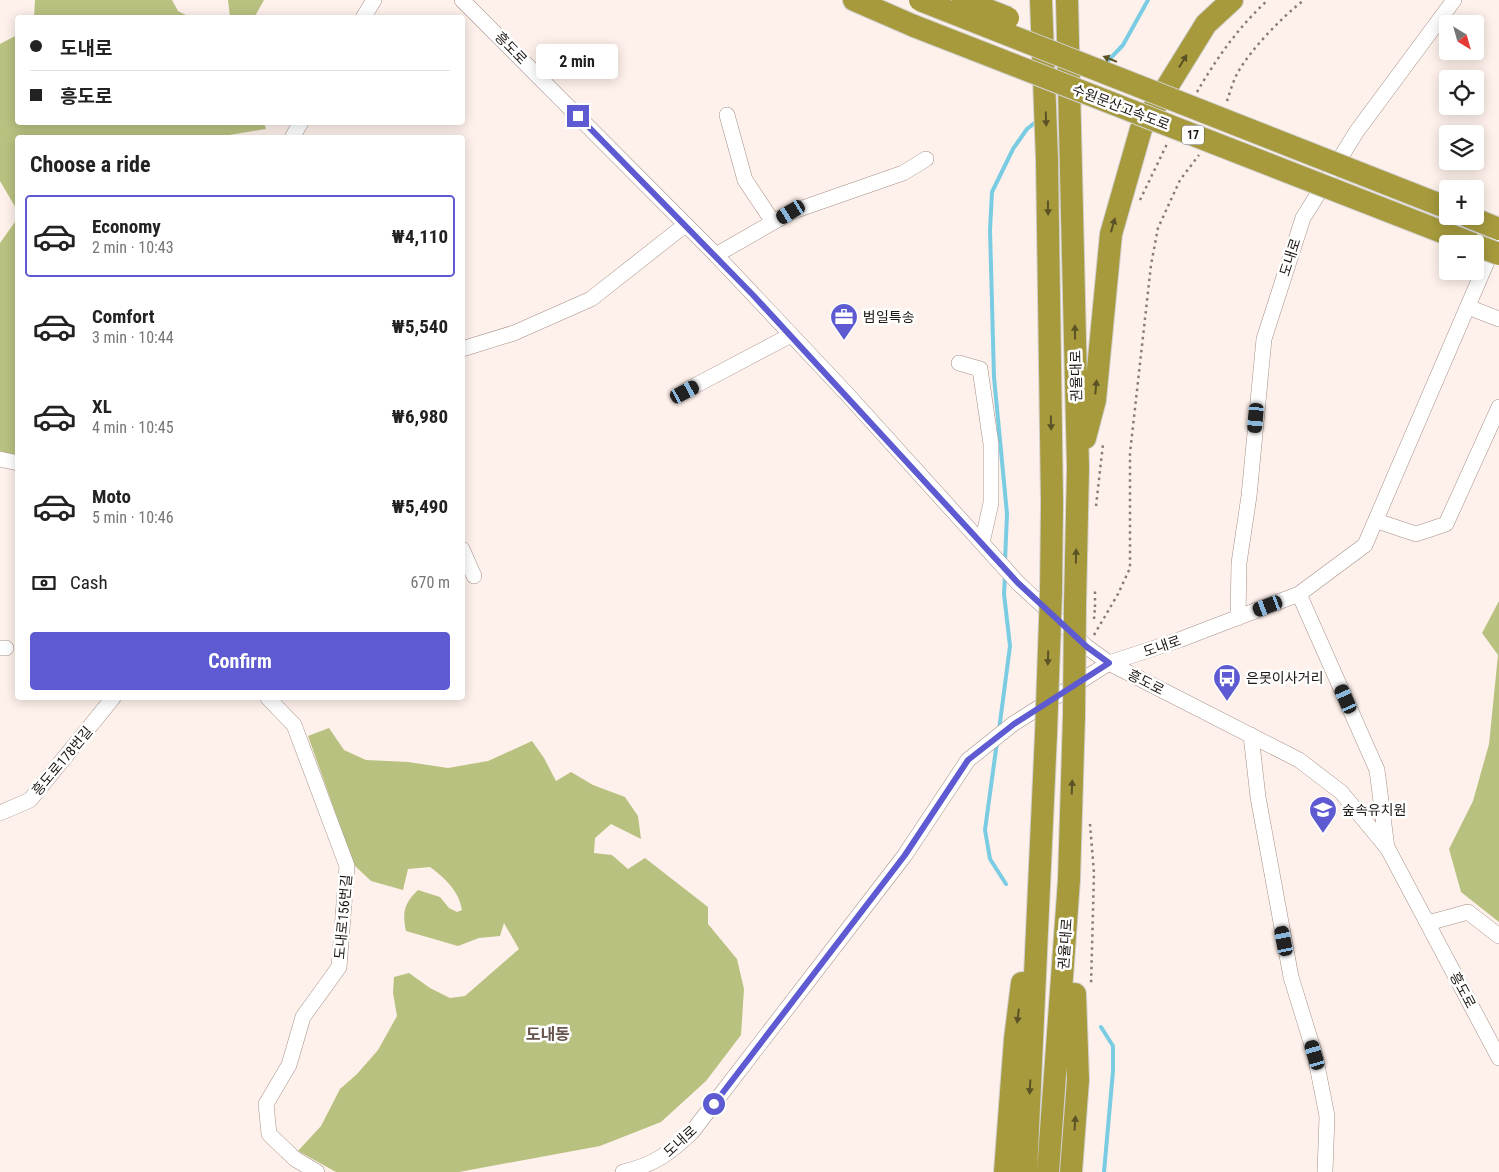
<!DOCTYPE html>
<meta charset="utf-8">
<style>
body{margin:0;font-family:"Roboto Condensed","Noto Sans KR",sans-serif;background:#f2f2f2;color:#222;height:100vh;display:flex;flex-direction:column;font-size:19px;white-space:nowrap}
*{box-sizing:border-box;margin:0}
p{font-size:16px;color:#767676}
.icon{flex:none;width:28px;height:28px;fill:none;stroke:currentColor;stroke-width:2;stroke-linecap:round;stroke-linejoin:round}
.map{position:relative;flex:1;overflow:hidden}
.sheet{position:absolute;left:15px;top:135px;width:450px;height:565px;display:flex;flex-direction:column;background:#fff;border-radius:5px;box-shadow:0 2px 12px #0003}
.sheet>*{flex:none}
.banner{position:absolute;left:15px;top:15px;width:450px;height:110px;border-radius:5px;box-shadow:0 2px 12px #0003;display:grid;align-content:center;height:110px;padding:0 15px;background:#fff}
.needle{width:32px;rotate:143deg}
.tools{position:absolute;left:1439px;top:15px;display:grid;gap:10px}
.tools a{display:grid;place-items:center;width:45px;height:45px;border-radius:5px;background:#fff;box-shadow:0 2px 12px #0003;font-size:25px}
.end{position:absolute;width:22px;height:22px;margin:-11px;border:6px solid #5e5ad2;background:#fff;box-shadow:0 0 0 2px #fff}
.from{border-radius:50%}
.bubble{position:absolute;height:35px;border-radius:5px;background:#fff;box-shadow:0 2px 12px #0003;font-size:16px;font-weight:700;line-height:35px;text-align:center}
.car{position:absolute;width:15px;height:30px;margin:-15px -8px;border-radius:6px;box-shadow:0 0 4px 1px #0007;background:linear-gradient(#222 24%,#8ab4d8 0 40%,#222 0 76%,#8ab4d8 0 86%,#222 0)}
.banner b{display:flex;align-items:center;gap:18px;height:48px;font-size:19px}
.banner b+b{border-top:1px solid #e0e0e0}
.banner i{width:12px;height:12px;background:#222}
ul{padding:0;list-style:none}
li{display:flex;align-items:center;gap:15px;height:82px;margin:0 10px 8px;padding:0 5px;border:2px solid transparent;border-radius:5px}
li div{flex:1}
li b{display:block;font-size:19px}
li em{font-style:normal;font-weight:700}
li.current{border-color:#5e5ad2}
li>.icon{width:45px;height:45px;stroke-width:1.5}
h2{padding:0 15px;font-size:22px;line-height:60px}
.pay{display:flex;align-items:center;gap:12px;height:55px;padding:0 15px;font-size:19px}
.pay p{margin-inline-start:auto}
.cta{display:flex;gap:10px;margin-top:auto;padding:10px 15px}
.cta a{flex:1;height:58px;border-radius:5px;background:#5e5ad2;color:#fff;font-size:20px;font-weight:700;line-height:58px;text-align:center}
.map>svg:first-child{display:block}
</style>
<div class="map">
<svg width="1499" height="1172" viewBox="0 0 1499 1172">
<rect width="100%" height="100%" fill="#fef1eb"/>
<path fill="#b9c181" d="M35,0H172L178,11L190,17H34Z
M228,0H264L254,18L230,17Z
M17,35L18,122H264L266,129L229,135L228,138H18L17,210L0,181V44Z
M17,219V471L0,466V243Z
M1499,601V922L1461,892L1449,849L1473,801L1489,744L1498,655L1482,633Z
M329,728L344,750L366,760L408,762L448,768L488,761L532,741L544,758L556,781L571,772L593,785L625,797L638,816L641,839L611,824L595,838L594,853L612,855L628,869L645,858L708,907V924L737,959L744,989L741,1035L706,1081L661,1122L600,1146L459,1172H336L298,1151L321,1126L340,1089L357,1074L378,1050L397,1016L393,993L394,977L409,973L430,988L450,998L465,996L519,949L504,923L500,936L479,938L458,946L406,931C402,913 404,903 418,890L440,897L449,908L457,912L462,910C459,891 445,878 430,867L408,869L403,890L371,881L354,865L308,736Z"/>
<g fill="none" stroke-linecap="round" stroke-linejoin="round">
<path stroke="#7acce3" stroke-width="4" d="M1104,65L1123,45L1148,0
M1005,561L1007,514L994,377L990,230L992,192L1013,149L1027,129L1037,121
M999,730L1010,646L1004,594L1005,576
M997,742L985,830L990,859L1006,884
M1101,1027L1113,1046V1071L1104,1172"/>
<defs>
<path id="minor" d="M462,0L716,255L847,394L1018,583L1087,647L1109,663L1299,760L1341,792L1388,849L1499,1058
M363,18L374,0
M727,115L745,180L773,222
M292,138L301,122
M716,255L791,212L903,173L926,159
M1468,307L1499,319
M462,349L514,333L591,299L685,225
M959,363L980,369L991,444V503L982,543
M685,391L791,335
M0,459L18,463
M1377,521L1416,534L1446,524L1499,407
M462,549L474,576
M1299,594L1377,770L1387,848
M1238,618L1239,563L1249,496L1264,339L1303,218L1357,131L1454,0
M0,648H6
M268,698L294,725L347,866L339,967L303,1017L289,1065L266,1104L269,1134L295,1159L317,1172
M1251,735L1258,797L1291,977L1315,1055L1327,1116L1325,1172
M0,813L30,800L113,698
M1428,923L1468,912L1499,936
M623,1172C654,1165 670,1153 692,1132L905,855L968,760L1013,724L1109,663L1179,640L1299,594L1365,545L1495,243"/>
<path id="highway" d="M854,0L914,26
M1041,0L1047,160L1052,503L1051,592
M1067,0L1078,468L1075,605
M1467,216L1499,229
M1085,438L1095,400L1111,234L1141,129L1206,24L1232,0
M1005,1172L1015,1039L1022,983
M1026,1172L1046,734
M1048,1172L1069,880L1074,715
M1071,1172L1078,1080L1075,994"/>
</defs>
<use href="#minor" stroke="#a59087" stroke-width="16"/>
<use href="#highway" stroke="#d2d1d0" stroke-width="24"/>
<path stroke="#877d78" stroke-width="2.5" stroke-dasharray="2.5 4" stroke-linecap="butt" d="M1197,92C1216,59 1240,25 1268,0
M1227,101C1230,92 1233,81 1238,72C1252,48 1282,17 1304,0
M1140,200L1167,144
M1096,506L1103,444
M1095,607V591
M1094,635L1118,594L1130,568V453L1151,265L1158,228L1180,180L1199,155
M1090,824L1094,873L1091,986"/>
<use href="#minor" stroke="#fff" stroke-width="15"/>
<use href="#highway" stroke="#a69a3d" stroke-width="22"/>
<defs>
<path id="highway-bridge" d="M920,0L1448,208
M963,0L1008,18
M914,26L1473,244
M1475,245L1499,254
M1074,715L1075,605
M1046,734L1051,592"/>
</defs>
<use href="#highway-bridge" stroke="#d2d1d0" stroke-width="24" stroke-linecap="butt"/>
<path stroke="#877d78" stroke-width="2.5" stroke-dasharray="2.5 4" stroke-linecap="butt" d="M1094,619L1095,607"/>
<use href="#highway-bridge" stroke="#a69a3d" stroke-width="22"/>
</g>
<defs><path id="oneway-solid" d="M-6-.8H1V-3.2L6.5 0L1 3.2V.8H-6Z" transform="scale(1.25)"/></defs>
<g fill="#5b5226">
<use href="#oneway-solid" transform="translate(1110 59) rotate(-158)"/>
<use href="#oneway-solid" transform="translate(1183 61) rotate(-58)"/>
<use href="#oneway-solid" transform="translate(1046 119) rotate(88)"/>
<use href="#oneway-solid" transform="translate(1048 208) rotate(89)"/>
<use href="#oneway-solid" transform="translate(1113 225) rotate(-74)"/>
<use href="#oneway-solid" transform="translate(1075 332) rotate(-91)"/>
<use href="#oneway-solid" transform="translate(1096 387) rotate(-84)"/>
<use href="#oneway-solid" transform="translate(1051 423) rotate(89)"/>
<use href="#oneway-solid" transform="translate(1076 556) rotate(-89)"/>
<use href="#oneway-solid" transform="translate(1048 658) rotate(92)"/>
<use href="#oneway-solid" transform="translate(1072 787) rotate(-88)"/>
<use href="#oneway-solid" transform="translate(1018 1016) rotate(97)"/>
<use href="#oneway-solid" transform="translate(1030 1087) rotate(93)"/>
<use href="#oneway-solid" transform="translate(1075 1123) rotate(-86)"/>
</g>
<g fill="none" stroke-linecap="round" stroke-linejoin="round">
<path stroke="#5e5ad2" stroke-width="6" d="M578,116L753,295L1018,583L1087,647L1109,663L1014,724L968,760L905,855L714,1104"/>
</g>
<defs>
<symbol id="office-pin" viewBox="-11 -11 22 30"><path d="M0 17L-7.5 6A9.5 9.5 0 1 1 7.5 6Z" fill="#5e5ad2" stroke="#fff"/><path d="M-6-3h4V-5.5h4V-3h4V5H-6ZM-1-4.5V-3h2v-1.5ZM-6 0V1H6V0Z" fill="#fff"/></symbol>
<symbol id="bus-pin" viewBox="-11 -11 22 30"><path d="M0 17L-7.5 6A9.5 9.5 0 1 1 7.5 6Z" fill="#5e5ad2" stroke="#fff"/><path d="M-5-6H5V4H4V6H2V4H-2V6H-4V4H-5ZM-3.5-4V0h7V-4ZM-3.5 1.2v1.5H-2V1.2ZM2 1.2v1.5H3.5V1.2Z" fill="#fff"/></symbol>
<symbol id="school-pin" viewBox="-11 -11 22 30"><path d="M0 17L-7.5 6A9.5 9.5 0 1 1 7.5 6Z" fill="#5e5ad2" stroke="#fff"/><path d="M0-5L7-2L0 1L-7-2ZM-4 1L0 2.5L4 1V4Q0 6-4 4Z" fill="#fff"/></symbol>
</defs>
<g fill-rule="evenodd">
<use href="#office-pin" x="828" y="301" width="32" height="43"/>
<use href="#bus-pin" x="1211" y="662" width="32" height="43"/>
<use href="#school-pin" x="1307" y="794" width="32" height="43"/>
</g>
<g text-anchor="middle" dominant-baseline="central" stroke-width="5" stroke-linejoin="round" paint-order="stroke">
<rect fill="#fff" stroke="#625d5a" stroke-width="1" x="1182" y="125.5" width="22" height="19" rx="4"/>
<g font-size="12" font-weight="bold" fill="#1e1713">
<text x="1193" y="135">17</text>
</g>
<g font-size="14" fill="#1e1713" stroke="#fff">
<text transform="translate(511 48) rotate(46)">흥도로</text>
<text transform="translate(1121 107) rotate(21)">수원문산고속도로</text>
<text transform="translate(1290 257) rotate(-72)">도내로</text>
<text transform="translate(1076 376) rotate(-91)">권율대로</text>
<text transform="translate(1162 646) rotate(-19)">도내로</text>
<text transform="translate(1146 682) rotate(27)">흥도로</text>
<text transform="translate(62 761) rotate(-50)">흥도로178번길</text>
<text transform="translate(343 917) rotate(-85)">도내로156번길</text>
<text transform="translate(1065 944) rotate(-86)">권율대로</text>
<text transform="translate(1463 990) rotate(62)">흥도로</text>
<text transform="translate(680 1141) rotate(-42)">도내로</text>
</g>
<g font-size="14" fill="#1e1713" stroke="#fff" text-anchor="start">
<text x="863" y="317">범일특송</text>
<text x="1246" y="678">은못이사거리</text>
<text x="1342" y="810">숲속유치원</text>
</g>
<g font-size="16" font-weight="bold" fill="#66534b" stroke="#fff">
<text x="548" y="1034">도내동</text>
</g>
</g>
</svg>
<div class="tools">
<a><svg class="needle" viewBox="-14 -14 28 28"><path d="M0-13l5 13h-10z" fill="#e53935"/><path d="M0 13l5-13h-10z" fill="#767676"/></svg></a>
<a><svg class="icon" aria-label="locate" viewBox="0 0 24 24"><circle cx="12" cy="12" r="6"/><path d="M12 2v4M12 18v4M2 12h4M18 12h4"/></svg></a>
<a><svg class="icon" aria-label="layers" viewBox="0 0 24 24"><path d="M12 4l9 5-9 5-9-5zM3 14l9 5 9-5"/></svg></a>
<a>+</a>
<a>−</a>
</div>
<i class="end from" style="left:714px;top:1104px"></i>
<i class="end" style="left:578px;top:116px"></i>
<div class="bubble" style="left:536px;top:44px;width:82px">2 min</div>
<i class="car" style="left:791px;top:212px;rotate:239deg"></i>
<i class="car" style="left:685px;top:392px;rotate:62deg"></i>
<i class="car" style="left:1256px;top:418px;rotate:185deg"></i>
<i class="car" style="left:1268px;top:606px;rotate:249deg"></i>
<i class="car" style="left:1346px;top:699px;rotate:336deg"></i>
<i class="car" style="left:1284px;top:941px;rotate:349deg"></i>
<i class="car" style="left:1315px;top:1055px;rotate:343deg"></i>
<div class="banner">
<b><i class="from"></i>도내로</b>
<b><i></i>흥도로</b>
</div>
<section class="sheet">
<h2>Choose a ride</h2>
<ul>
<li class="current"><svg class="icon" aria-label="car" viewBox="0 0 24 24"><path d="M5 17H2v-5l4-1 3-4h7l3 4 3 1v5h-3M9 17h6M6 11h13"/><circle cx="7" cy="17" r="2"/><circle cx="17" cy="17" r="2"/></svg><div><b>Economy</b><p>2 min · 10:43</p></div><em>₩4,110</em></li>
<li><svg class="icon" aria-label="car" viewBox="0 0 24 24"><path d="M5 17H2v-5l4-1 3-4h7l3 4 3 1v5h-3M9 17h6M6 11h13"/><circle cx="7" cy="17" r="2"/><circle cx="17" cy="17" r="2"/></svg><div><b>Comfort</b><p>3 min · 10:44</p></div><em>₩5,540</em></li>
<li><svg class="icon" aria-label="car" viewBox="0 0 24 24"><path d="M5 17H2v-5l4-1 3-4h7l3 4 3 1v5h-3M9 17h6M6 11h13"/><circle cx="7" cy="17" r="2"/><circle cx="17" cy="17" r="2"/></svg><div><b>XL</b><p>4 min · 10:45</p></div><em>₩6,980</em></li>
<li><svg class="icon" aria-label="car" viewBox="0 0 24 24"><path d="M5 17H2v-5l4-1 3-4h7l3 4 3 1v5h-3M9 17h6M6 11h13"/><circle cx="7" cy="17" r="2"/><circle cx="17" cy="17" r="2"/></svg><div><b>Moto</b><p>5 min · 10:46</p></div><em>₩5,490</em></li>
</ul>
<div class="pay"><svg class="icon" aria-label="cash" viewBox="0 0 24 24"><path d="M3 7h18v10H3z"/><circle cx="12" cy="12" r="2"/></svg>Cash<p>670 m</p></div>
<div class="cta"><a>Confirm</a></div>
</section>
</div>
